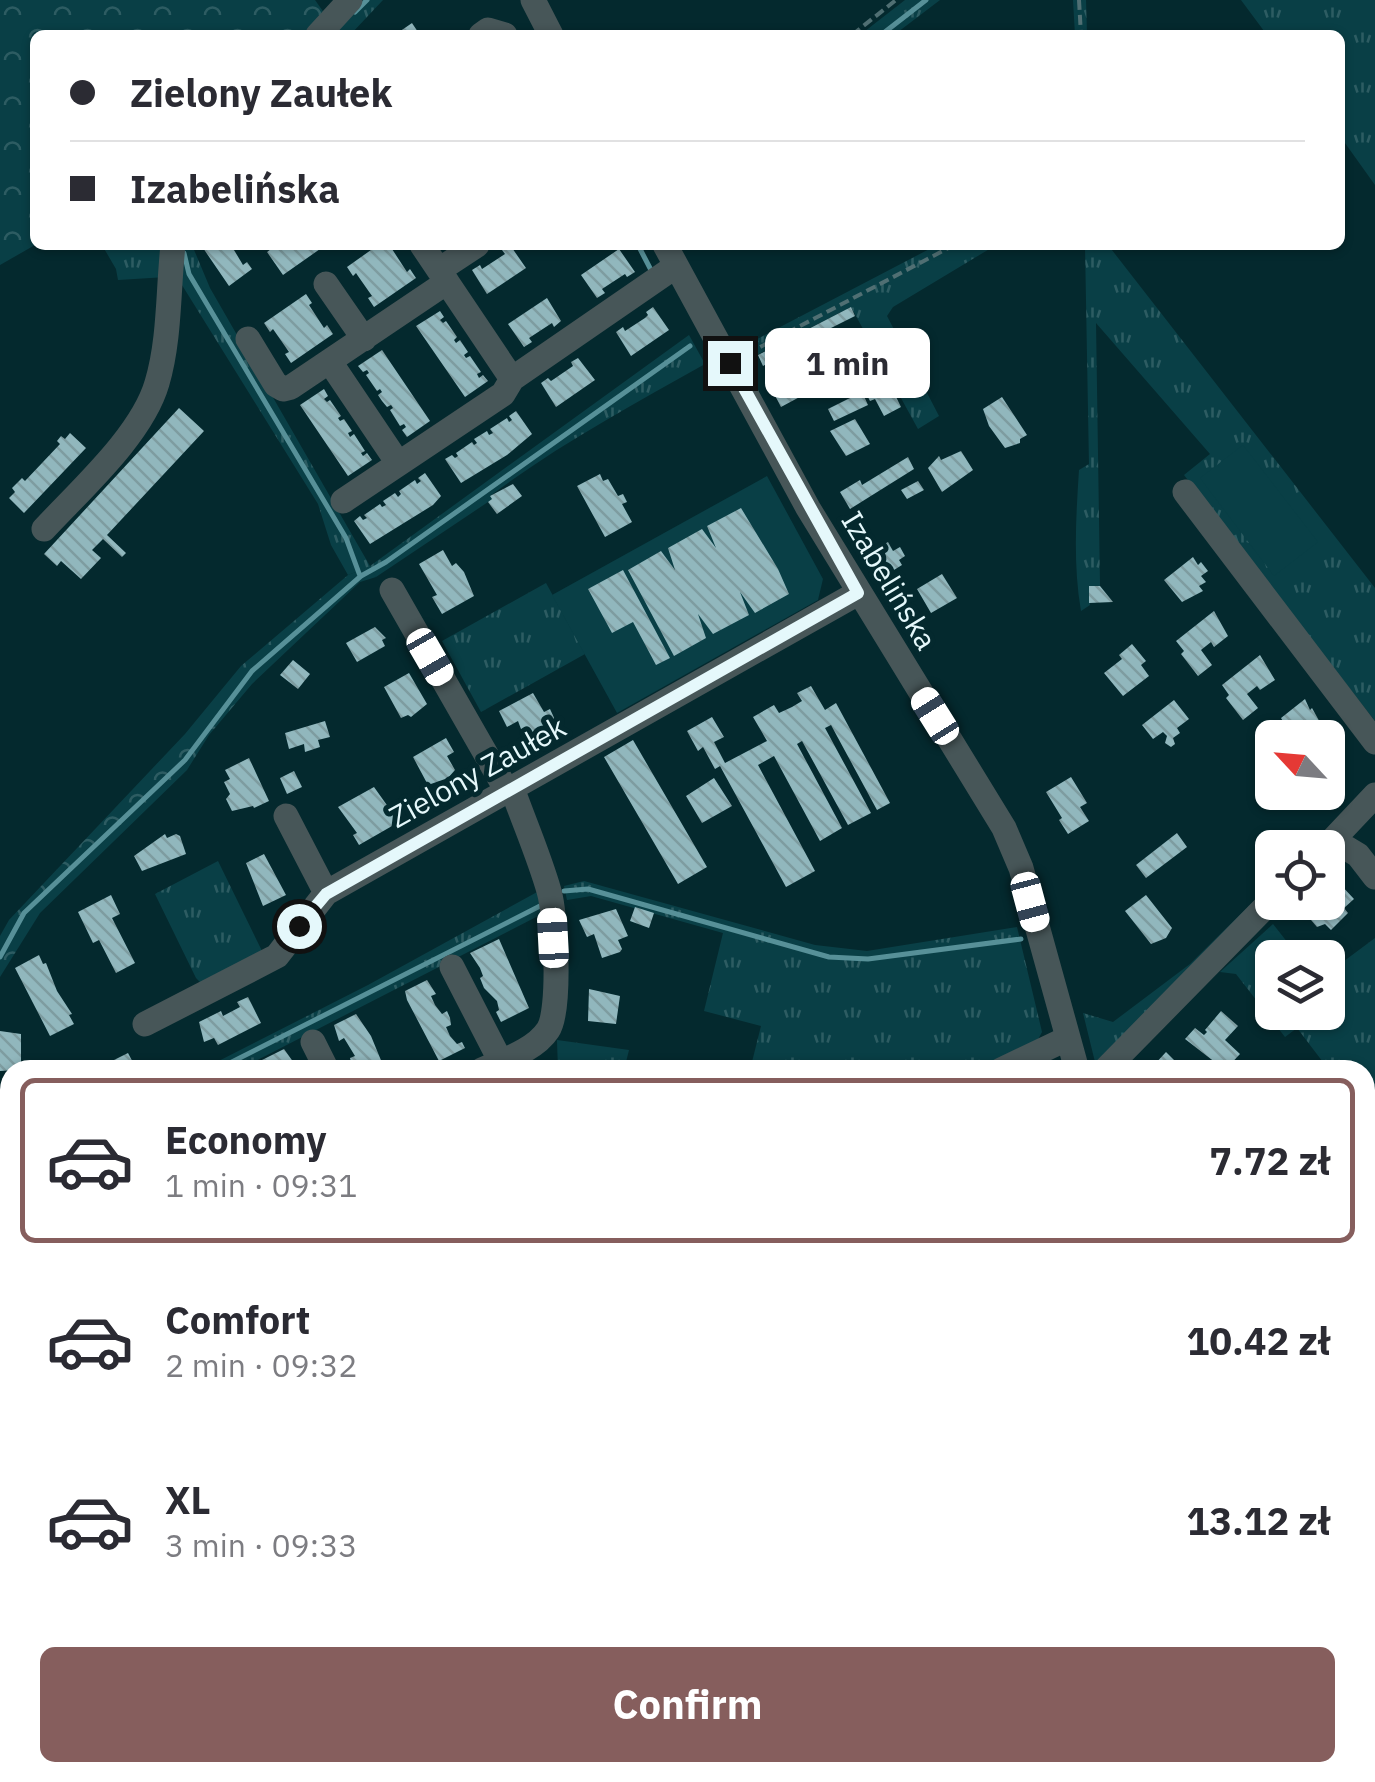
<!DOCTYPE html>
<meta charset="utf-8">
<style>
body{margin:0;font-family:"IBM Plex Sans",sans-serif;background:#f7f7f7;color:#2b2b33;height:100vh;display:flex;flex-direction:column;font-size:38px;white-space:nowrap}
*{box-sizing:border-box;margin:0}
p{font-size:32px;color:#7c7c81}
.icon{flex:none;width:55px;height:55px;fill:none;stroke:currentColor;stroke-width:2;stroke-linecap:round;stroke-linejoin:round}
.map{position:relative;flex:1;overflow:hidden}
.drawer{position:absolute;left:0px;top:1060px;width:1375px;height:722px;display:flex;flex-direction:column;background:#fff;border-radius:30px 30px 0 0;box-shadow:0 2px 8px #0004}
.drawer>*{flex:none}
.hud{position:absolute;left:30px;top:30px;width:1315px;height:220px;border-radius:15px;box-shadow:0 2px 8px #0004;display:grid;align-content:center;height:220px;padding:0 40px;background:#fff}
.needle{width:65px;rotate:296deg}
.tools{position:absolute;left:1255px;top:720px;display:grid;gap:20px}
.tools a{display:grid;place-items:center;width:90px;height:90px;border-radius:15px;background:#fff;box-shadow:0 2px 8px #0004;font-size:50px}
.end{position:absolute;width:45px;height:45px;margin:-22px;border:12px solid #e5f8fb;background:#111;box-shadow:0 0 0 5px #111}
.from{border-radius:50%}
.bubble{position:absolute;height:70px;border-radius:15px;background:#fff;box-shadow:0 2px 8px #0004;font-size:32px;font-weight:700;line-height:70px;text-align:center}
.car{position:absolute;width:30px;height:60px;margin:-30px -15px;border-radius:12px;box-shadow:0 0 8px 2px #0007;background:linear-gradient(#fff 24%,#345 0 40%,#fff 0 76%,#345 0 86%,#fff 0)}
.hud b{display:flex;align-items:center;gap:35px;height:95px;font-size:38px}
.hud b+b{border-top:2px solid #e1e1e2}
.hud i{width:25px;height:25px;background:#2b2b33}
ul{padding:18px 0 0;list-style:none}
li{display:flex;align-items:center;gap:30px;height:165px;margin:0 20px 15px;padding:0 20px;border:5px solid transparent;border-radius:15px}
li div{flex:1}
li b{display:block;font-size:38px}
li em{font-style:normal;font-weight:700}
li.selected{border-color:#865e5d}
li>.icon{width:90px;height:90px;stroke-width:1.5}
.primary-button{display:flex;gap:20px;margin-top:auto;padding:20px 40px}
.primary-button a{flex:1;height:115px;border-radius:15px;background:#865e5d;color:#fff;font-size:40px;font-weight:700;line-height:115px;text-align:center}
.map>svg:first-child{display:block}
</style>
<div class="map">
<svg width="1375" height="1782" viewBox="0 0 1375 1782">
<defs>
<pattern id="grass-tufts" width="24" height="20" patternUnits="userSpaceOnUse" patternTransform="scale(2.5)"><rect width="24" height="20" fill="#093f46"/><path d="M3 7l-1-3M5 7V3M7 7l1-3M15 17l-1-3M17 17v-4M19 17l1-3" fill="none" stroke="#2d5c62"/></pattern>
<pattern id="forest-crowns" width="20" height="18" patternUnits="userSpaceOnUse" patternTransform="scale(2.5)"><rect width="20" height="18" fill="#093f46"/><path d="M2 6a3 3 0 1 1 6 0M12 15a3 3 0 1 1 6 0" fill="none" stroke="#2d5c62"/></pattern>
<pattern id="building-back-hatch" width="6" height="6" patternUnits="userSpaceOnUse" patternTransform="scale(2.5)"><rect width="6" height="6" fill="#91b7bd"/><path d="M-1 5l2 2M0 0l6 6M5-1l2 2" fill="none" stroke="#7e9ca0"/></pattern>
</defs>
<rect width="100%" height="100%" fill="#04292e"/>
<path fill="url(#grass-tufts)" d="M357,0H383L350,35H324Z
M905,0H940L894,35H860Z
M1073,0H1086L1087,35H1075Z
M1241,0H1375V185L1340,136V35H1267Z
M102,245H167L166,277L118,280L116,269Z
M177,245H192L210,288L370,566L689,335L705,364C632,405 558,445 490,496L492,499L488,502L376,577L369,567L348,575L331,545L318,504L177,277Z
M937,245H996L893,307L887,316L939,416L918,429L851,307L745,361L740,348Z
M1085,245H1108L1375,588V721L1184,475L1210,454L1096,323L1100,586H1089L1090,605L1081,611C1073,564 1076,517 1079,470L1089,464Z
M546,583L585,654L481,712L442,641Z
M218,861L262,951L202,984L196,978L155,894Z
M584,881L815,945L867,951L1017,927L1042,1032L1034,1047L985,1070H750L761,1026L704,1011L723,933L591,896L567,900L564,886Z
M1272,883V893L1096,1066L1083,1013L1113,1022L1190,964Z
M539,891L542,914L238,1070H201L368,985Z
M1273,924L1299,957L1272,958V1012H1328V973L1375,938V1129L1365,1116V1070H1329L1297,1028L1285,1037L1236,974L1220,972Z
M557,1040L629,1050L624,1070H558Z
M1365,1294L1375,1307V1375L1365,1379Z
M10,1691V1772L57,1773L61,1782H0V1695Z
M738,1772H1161V1773L1140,1782H717Z
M145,1773H285L290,1782H125Z"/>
<path fill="url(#forest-crowns)" d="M0,0H315L327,17L310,35H35V245L0,265Z
M370,566L376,577L360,582L252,684L209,735L187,770L40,913L0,977V936L9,920L185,734L241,666L348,575Z
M0,1098L10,1104V1183L0,1153Z"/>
<path fill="#093f46" d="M1243,445L1318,542L1274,576L1200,478Z
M767,476L823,579L818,600L617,713L552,595Z"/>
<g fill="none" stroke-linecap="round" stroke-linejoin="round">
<path stroke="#579098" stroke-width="5" d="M355,12L367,0
M881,35L926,0
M638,245L652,272
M184,253L189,274L346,538L360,576
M564,891L588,889L829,957L868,959L1021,939
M0,957L24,913L185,760L252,671L361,576L386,562L690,346
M216,1070L542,905
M0,1115L10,1120"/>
</g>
<path fill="url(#building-back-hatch)" d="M412,23L420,35H401L399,32Z
M207,245H231L243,265L247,262L252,269L229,286L203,248Z
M281,245H318L320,249L283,275L267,252L274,247L276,250Z
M378,245H397L392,249L407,272L410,269L416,278L374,307L368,298L372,296L358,276L356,273L353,276L347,267Z
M510,245L526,268L487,294L472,270L480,265L482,269L505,254L502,250Z
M619,249L635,272L627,277L625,274L602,289L605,293L597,298L581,275Z
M306,294L312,303L309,305L324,328L327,325L333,334L291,363L285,354L289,352L273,329L270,332L264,323Z
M547,298L561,321L554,327L552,323L529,338L532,342L524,347L508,324Z
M653,307L669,330L631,356L616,332L623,327L625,331L645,318L648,315L646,312Z
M851,307L855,316L829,329L831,334L774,365L772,361L763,366L758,355Z
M440,311L444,317L440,320L443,323L446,321L457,337L454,340L456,343L460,340L468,352L464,355L466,358L470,356L481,372L477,374L479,378L483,375L488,381L465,397L416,326Z
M872,348L901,407L884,416L875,399L870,401L849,360Z
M382,350L430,421L407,437L402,430L406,427L404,424L400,426L390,410L393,408L391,405L387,407L382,401L378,395L382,392L380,389L377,391L366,375L369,373L367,370L363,372L358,366Z
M578,358L595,380L556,407L541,383L548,378L551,381L554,379L573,366L571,362Z
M788,374L793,383L800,380L807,393L781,407L769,384Z
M324,389L328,396L324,399L327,402L330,400L341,416L338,418L340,421L344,419L352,431L348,433L350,437L354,434L365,451L361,453L363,456L367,453L372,460L348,476L300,405Z
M862,392L868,405L834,421L828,409Z
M1002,397L1027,435L1020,439V443L1005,448L989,426L983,409Z
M179,408L204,431L107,535L126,553L122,557L103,539L92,550L101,558L81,579L61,561L57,566L44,554Z
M516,411L532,434L507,455L461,483L445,459L452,455L455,458L458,456L456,453L472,442L474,445L477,443L474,439L487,431L489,435L493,433L490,429L507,418L509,422L512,420L509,416Z
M855,419L870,444L846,456L830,431Z
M70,433L86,448L24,513L9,498L15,492L12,488L22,478L25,481L60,444L57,441L61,436L65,439Z
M961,451L973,470L942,492L928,468L939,456L941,460Z
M908,457L914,469L850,509L840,492L860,480L862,485Z
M425,473L441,496L433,505L370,544L354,521L360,516L363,520L367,518L364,515L380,504L382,507L386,505L383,501L395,493L398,497L401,494L399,491L415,480L417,484L421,481L418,478Z
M600,474L603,481L608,479L618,496L623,494L627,502L622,504L632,522L605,537L577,486Z
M918,481L924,490L907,499L901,490Z
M513,484L522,496L497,514L488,502L492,499L490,496Z
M741,508L778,569L789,594L755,613L740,592L749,615L713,634L698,614L706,638L674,656L628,570L661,551L675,570L668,548L702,529L716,548L707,526Z
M888,542L893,551L900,547L905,556L899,560L902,565L881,578L867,554Z
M443,550L452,566L456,563L464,572L474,596L442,614L432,597L437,595L419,564Z
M1193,557L1198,565L1201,562L1208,571L1201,576L1206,582L1199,586L1203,591L1182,602L1164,580Z
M623,570L670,658L656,665L633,622L612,633L588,589Z
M942,574L957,598L931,613L917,589Z
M1089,586H1100L1113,602L1089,603Z
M1214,611L1228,636L1214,647L1211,642L1201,650L1212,665L1198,676L1181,654L1184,651L1176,641Z
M375,627L386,638L382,640L385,646L357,662L346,643Z
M1132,644L1146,661L1141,665L1149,676L1123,696L1104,673L1122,659L1119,655Z
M1260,655L1275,680L1260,690L1257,686L1247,694L1258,708L1243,720L1226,698L1229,695L1222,685Z
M293,660L310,674L298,689L280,675Z
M409,673L427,704L411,717L408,715L401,718L384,687Z
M811,686L825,710L836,703L890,803L877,810L831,725L825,728L871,813L848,825L802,741L797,744L842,828L820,841L774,756L758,765L815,871L786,887L720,766L715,769L703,747L698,751L687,731L712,717L724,737L714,742L725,763L767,741L753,717L774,705L779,713L792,707L802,701L797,693Z
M533,693L544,712L550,709L556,722L524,737L518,721L507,727L499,711Z
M1305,699L1310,710L1312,708L1322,726L1325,725L1329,729L1326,731L1336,738L1328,745V738H1287L1279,727L1284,723L1281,718Z
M1174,700L1189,719L1177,728L1180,733L1173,738L1175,744L1171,747L1165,743L1167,736L1163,732L1153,739L1142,725Z
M325,721L330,737L318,740L320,747L305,752L304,744L289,749L285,733Z
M446,738L454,752L447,756L455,770L448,778L428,785L413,757Z
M633,740L707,867L678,884L604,757Z
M249,758L269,801L254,808L253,806L232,811L226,799L230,794L224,782L230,779L225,770Z
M294,771L302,787L287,794L280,778Z
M1071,777L1087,803L1080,807L1089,821L1068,834L1059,820L1062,818L1046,792Z
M714,778L732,806L702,823L686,796Z
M374,787L399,822L359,845L353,835L357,833L338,807Z
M1177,833L1187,847L1146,878L1136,865Z
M165,834L167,838L176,834L180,836L186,854L142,871L134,856Z
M264,854L286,895L263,906L246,863Z
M1340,884L1354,899L1344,908L1348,913L1331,930L1325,924L1317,927L1305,913L1316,902H1328V897Z
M111,895L120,914L112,918L135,963L116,973L99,940L93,943L78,912Z
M1146,895L1172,928L1166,938L1151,944L1125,911Z
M635,907L654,913L649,928L630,921Z
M616,909L628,936L618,940L622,949L620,952L602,958L594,934L587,937L579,920Z
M499,939L529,1008L501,1022L496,1012L499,1010L497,1001L484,988L480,978L483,976L480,968L470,953Z
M39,955L43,964L46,963L57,991L72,1014L69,1015L74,1024L50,1036L15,968Z
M427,980L436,994L431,996L435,1005L442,1014L447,1011L450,1018L451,1025L446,1027L450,1036L457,1044L462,1042L465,1048L439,1061L407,1000L405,991Z
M589,989L620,996L616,1024L588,1021Z
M248,997L261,1023L218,1045L214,1038L204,1042L199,1022L221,1011L223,1016L240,1007L237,1002Z
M1221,1011L1238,1026L1225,1040L1240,1054L1225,1070L1185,1039L1195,1028L1204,1035L1207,1032L1205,1030Z
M356,1014L371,1036L385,1070H353L350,1058L355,1056L344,1038L339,1041L334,1025Z
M0,1031L21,1034V1063H17V1070L0,1071Z
M284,1049L294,1063L288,1065L290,1070H267L262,1060Z
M1166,1052L1184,1070H1159L1154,1065Z
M128,1053L137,1070H94Z
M1375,1439V1471L1372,1472L1375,1484L1365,1488V1443Z
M1365,1521L1375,1540V1549L1365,1554Z
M1375,1592V1622L1365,1627V1598Z
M1374,1678L1375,1708L1369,1711L1365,1703V1683Z
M1169,1772H1194L1196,1778L1187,1782H1149Z
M1225,1772H1258L1260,1777L1254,1782H1229Z"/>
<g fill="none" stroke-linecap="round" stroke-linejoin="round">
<path stroke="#506f73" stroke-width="4" stroke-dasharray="10 5" stroke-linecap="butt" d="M1079,0L1081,35
M852,35L896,0
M747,354L954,245"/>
<path stroke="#475658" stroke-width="25" d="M533,0L551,35
M318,35L350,0
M481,35L488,30L505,35
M422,245L512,379
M665,245L808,508L1004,828L1021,868L1077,1070
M439,270L477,245
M326,284L364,339
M248,339L276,385L283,389L291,387L447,282
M330,362L398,463
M1185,492L1375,742
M343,501L503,394L512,379L676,266
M44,529C81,489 142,435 157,383C170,339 168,290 173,245
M392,590L507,791
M286,816L326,893
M1333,840L1358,855L1375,877
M1325,848L1375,795
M452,967L501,1062
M145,1024L277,956L326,893L858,593
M313,1042L327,1070
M482,1070C504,1060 535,1050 548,1030C561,1011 556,915 549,891C539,856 524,822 512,788
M1001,1070L1066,1039
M1105,1070L1272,900
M0,1208L2,1343L10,1461
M1365,1389L1373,1386
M0,1533L10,1527
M1365,1657L1375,1652
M1350,1772L1354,1782"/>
</g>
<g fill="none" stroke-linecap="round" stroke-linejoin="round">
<path stroke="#e5f8fb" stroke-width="12" d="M299,926L326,894L858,593L730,363"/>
</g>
<g text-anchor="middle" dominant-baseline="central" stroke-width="10" stroke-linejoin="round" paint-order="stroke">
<g font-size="30" fill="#e5f8fb" stroke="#04292e">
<text transform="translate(890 580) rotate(59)">Izabelińska</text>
<text transform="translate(477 771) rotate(-29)">Zielony Zaułek</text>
</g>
</g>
</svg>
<div class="tools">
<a><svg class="needle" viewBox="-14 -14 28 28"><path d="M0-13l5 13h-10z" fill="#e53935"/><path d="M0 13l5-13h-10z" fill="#7c7c81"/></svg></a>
<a><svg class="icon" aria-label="locate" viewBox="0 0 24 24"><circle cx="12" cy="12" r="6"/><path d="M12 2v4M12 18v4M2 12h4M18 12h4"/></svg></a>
<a><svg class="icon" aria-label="layers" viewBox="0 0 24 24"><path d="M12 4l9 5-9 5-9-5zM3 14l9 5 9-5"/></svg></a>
</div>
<i class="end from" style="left:299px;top:926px"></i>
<i class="end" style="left:730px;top:363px"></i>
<div class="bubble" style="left:765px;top:328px;width:165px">1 min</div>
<i class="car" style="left:430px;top:657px;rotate:150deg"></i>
<i class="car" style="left:935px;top:716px;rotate:328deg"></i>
<i class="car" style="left:1030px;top:902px;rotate:165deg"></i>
<i class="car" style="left:553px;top:938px;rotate:357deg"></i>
<div class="hud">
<b><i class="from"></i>Zielony Zaułek</b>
<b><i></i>Izabelińska</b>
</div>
<section class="drawer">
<ul>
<li class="selected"><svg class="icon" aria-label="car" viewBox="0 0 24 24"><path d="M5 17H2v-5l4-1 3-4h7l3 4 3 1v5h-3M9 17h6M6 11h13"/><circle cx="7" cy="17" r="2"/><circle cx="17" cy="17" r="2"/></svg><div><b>Economy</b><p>1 min · 09:31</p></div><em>7.72 zł</em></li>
<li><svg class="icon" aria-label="car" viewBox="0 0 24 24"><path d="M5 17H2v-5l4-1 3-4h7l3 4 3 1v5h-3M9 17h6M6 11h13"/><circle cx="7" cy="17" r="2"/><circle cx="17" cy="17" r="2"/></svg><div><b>Comfort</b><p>2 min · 09:32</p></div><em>10.42 zł</em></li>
<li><svg class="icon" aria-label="car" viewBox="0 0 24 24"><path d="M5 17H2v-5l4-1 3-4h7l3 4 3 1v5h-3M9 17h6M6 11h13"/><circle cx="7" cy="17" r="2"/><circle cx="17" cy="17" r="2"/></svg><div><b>XL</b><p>3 min · 09:33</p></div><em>13.12 zł</em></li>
</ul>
<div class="primary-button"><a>Confirm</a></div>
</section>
</div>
